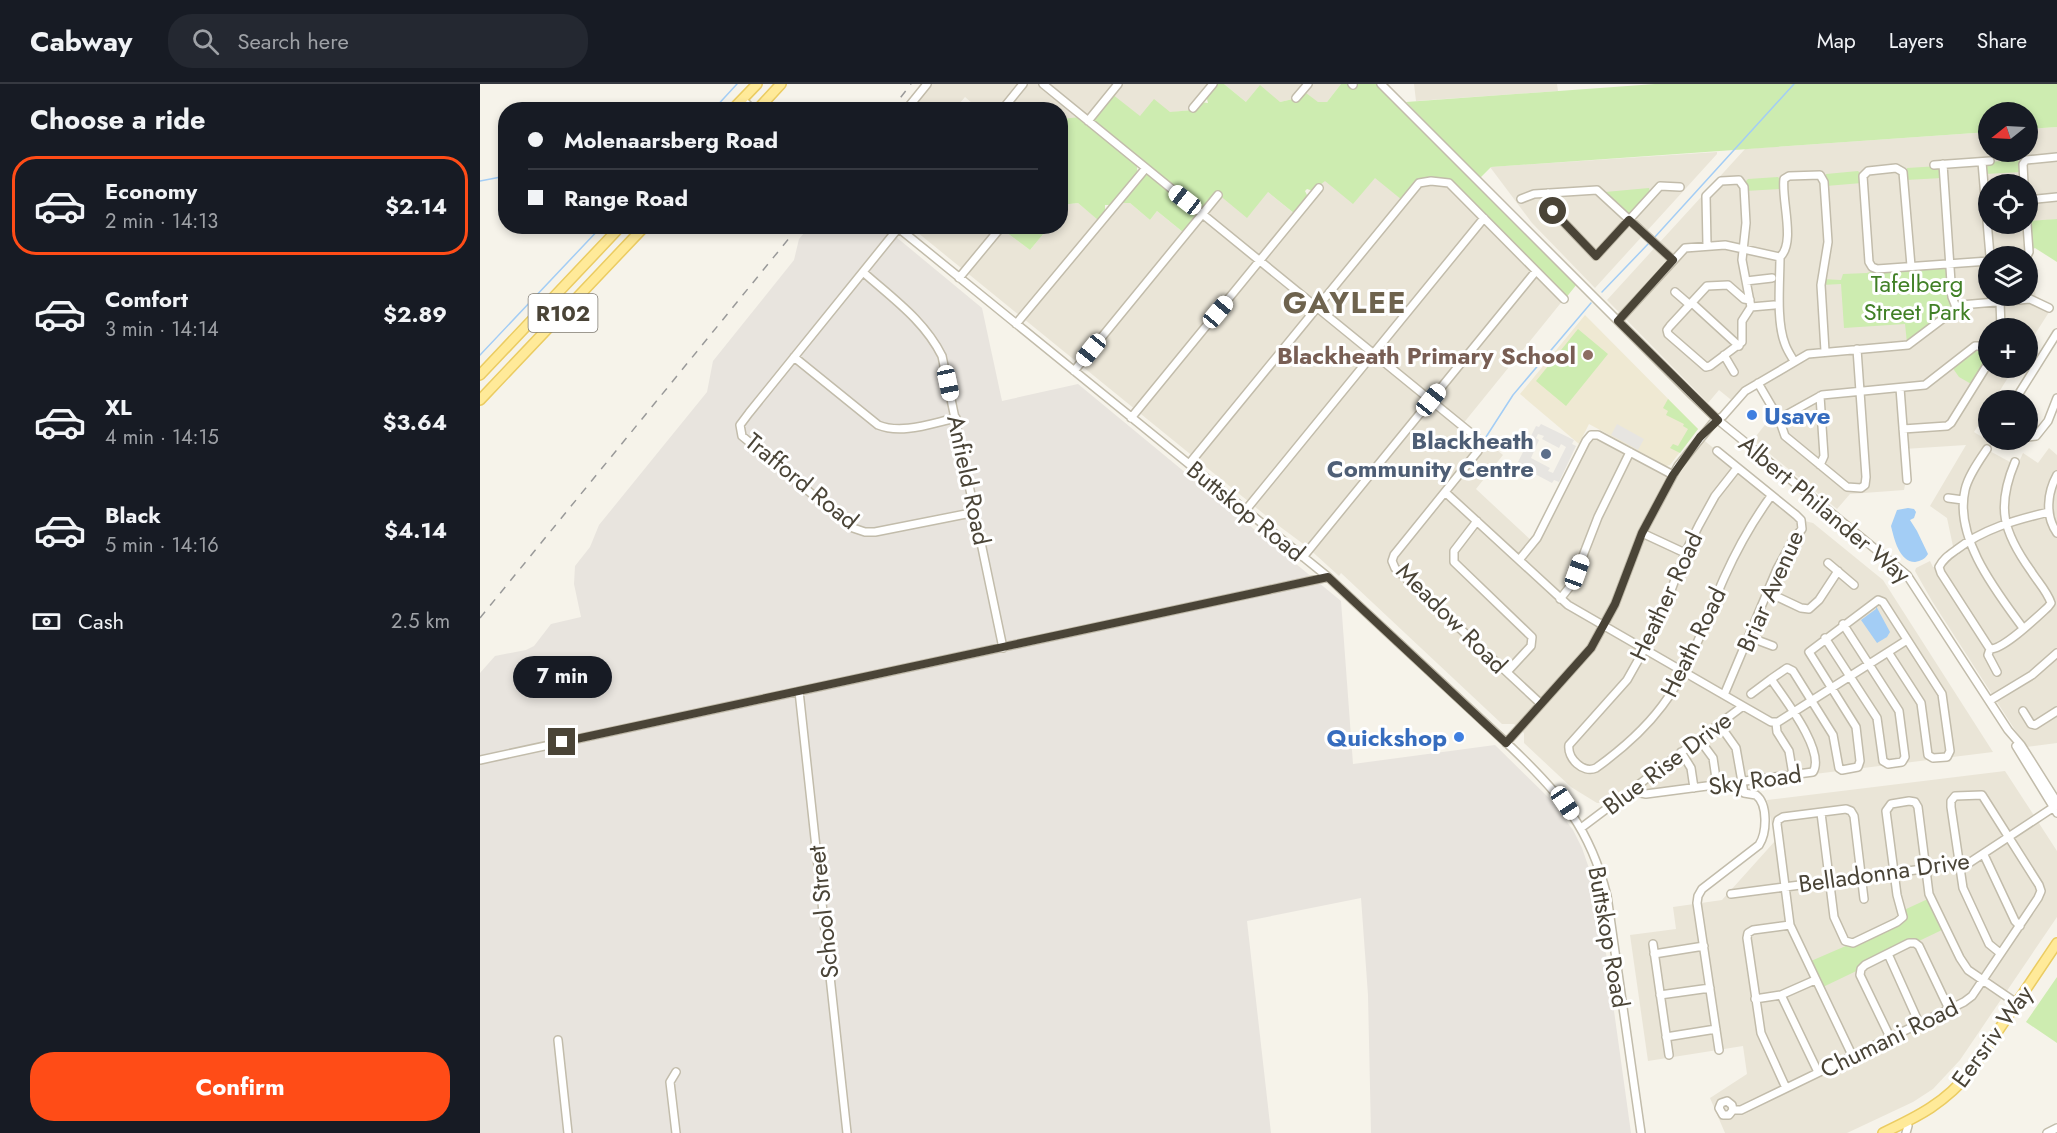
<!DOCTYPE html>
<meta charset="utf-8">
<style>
body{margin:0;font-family:Jost,sans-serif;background:#242831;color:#f1f3f6;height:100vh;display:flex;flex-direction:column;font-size:22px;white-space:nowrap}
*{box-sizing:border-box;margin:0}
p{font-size:20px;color:#9ea1a6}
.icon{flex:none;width:33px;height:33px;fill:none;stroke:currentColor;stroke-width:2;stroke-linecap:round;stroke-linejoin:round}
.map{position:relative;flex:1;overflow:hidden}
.panel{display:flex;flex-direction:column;background:#171b24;width:480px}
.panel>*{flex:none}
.hud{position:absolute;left:18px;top:18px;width:570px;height:132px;border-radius:24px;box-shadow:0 3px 9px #0003;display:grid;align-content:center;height:132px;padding:0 30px;background:#171b24}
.needle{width:39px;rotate:252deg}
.tools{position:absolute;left:1498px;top:18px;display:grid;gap:12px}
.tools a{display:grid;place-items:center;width:60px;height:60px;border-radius:50%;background:#171b24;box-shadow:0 3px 9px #0003;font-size:30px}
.end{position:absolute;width:27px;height:27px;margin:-14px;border:8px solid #4a4437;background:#fff;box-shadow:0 0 0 3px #fff}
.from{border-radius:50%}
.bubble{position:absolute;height:42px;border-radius:21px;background:#171b24;box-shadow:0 3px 9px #0003;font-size:20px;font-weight:700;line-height:42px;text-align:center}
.car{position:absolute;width:18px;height:36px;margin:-18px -9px;border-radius:8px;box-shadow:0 0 4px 2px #0007;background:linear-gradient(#fff 24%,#345 0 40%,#fff 0 76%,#345 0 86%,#fff 0)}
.hud b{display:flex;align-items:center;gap:21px;height:57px;font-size:22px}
.hud b+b{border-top:2px solid #363941}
.hud i{width:15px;height:15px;background:#f1f3f6}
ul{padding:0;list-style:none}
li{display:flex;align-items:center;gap:18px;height:99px;margin:0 12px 9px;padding:0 18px;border:3px solid transparent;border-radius:24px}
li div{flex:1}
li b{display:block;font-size:22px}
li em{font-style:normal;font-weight:700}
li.active{border-color:#ff4c17}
li>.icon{width:54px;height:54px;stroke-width:1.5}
h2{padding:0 30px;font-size:27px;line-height:72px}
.pay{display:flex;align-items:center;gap:15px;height:66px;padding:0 30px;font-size:22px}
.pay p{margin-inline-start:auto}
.action{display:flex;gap:12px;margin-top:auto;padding:12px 30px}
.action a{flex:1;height:69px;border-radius:24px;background:#ff4c17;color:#fff;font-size:24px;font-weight:700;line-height:69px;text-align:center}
header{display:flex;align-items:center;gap:36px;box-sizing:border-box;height:84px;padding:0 30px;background:#171b24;border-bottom:2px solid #363941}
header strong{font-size:28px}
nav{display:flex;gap:33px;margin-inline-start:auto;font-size:21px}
.search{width:420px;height:54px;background:#242831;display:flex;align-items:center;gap:15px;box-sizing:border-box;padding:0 21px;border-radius:24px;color:#9ea1a6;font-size:22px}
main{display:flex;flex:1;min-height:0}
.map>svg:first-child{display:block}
</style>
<header>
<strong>Cabway</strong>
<div class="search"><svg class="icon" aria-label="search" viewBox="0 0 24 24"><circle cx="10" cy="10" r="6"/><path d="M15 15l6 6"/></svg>Search here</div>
<nav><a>Map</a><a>Layers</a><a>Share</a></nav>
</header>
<main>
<section class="panel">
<h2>Choose a ride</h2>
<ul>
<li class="active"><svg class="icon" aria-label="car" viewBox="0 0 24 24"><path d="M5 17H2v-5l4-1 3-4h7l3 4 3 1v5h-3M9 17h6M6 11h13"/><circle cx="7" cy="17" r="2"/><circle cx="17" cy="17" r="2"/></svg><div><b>Economy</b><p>2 min · 14:13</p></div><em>$2.14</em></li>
<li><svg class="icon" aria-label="car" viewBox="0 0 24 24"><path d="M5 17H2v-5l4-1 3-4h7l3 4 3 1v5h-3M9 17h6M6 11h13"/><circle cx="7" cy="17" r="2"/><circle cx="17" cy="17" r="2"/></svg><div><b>Comfort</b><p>3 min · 14:14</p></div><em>$2.89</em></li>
<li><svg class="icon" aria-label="car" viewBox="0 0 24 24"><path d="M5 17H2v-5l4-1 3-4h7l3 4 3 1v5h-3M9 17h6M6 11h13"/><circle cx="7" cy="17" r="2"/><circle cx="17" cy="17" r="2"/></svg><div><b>XL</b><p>4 min · 14:15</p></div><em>$3.64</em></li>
<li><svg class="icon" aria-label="car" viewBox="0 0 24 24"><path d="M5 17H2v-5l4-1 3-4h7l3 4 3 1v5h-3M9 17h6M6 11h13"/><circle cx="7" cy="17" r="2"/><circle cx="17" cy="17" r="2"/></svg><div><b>Black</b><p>5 min · 14:16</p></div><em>$4.14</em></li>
</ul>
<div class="pay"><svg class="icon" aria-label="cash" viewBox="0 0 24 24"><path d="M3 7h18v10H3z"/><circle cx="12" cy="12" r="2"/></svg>Cash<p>2.5 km</p></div>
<div class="action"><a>Confirm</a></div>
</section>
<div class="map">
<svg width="1577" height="1049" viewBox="0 0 1577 1049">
<rect width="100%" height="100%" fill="#f6f3ea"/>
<path fill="#eae5d7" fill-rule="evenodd" d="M447,0H734L711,26L660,32L614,29L604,30L598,34L581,35L580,26L535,25L527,20L522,25H499L485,13L475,25L428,26Z
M744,0H861L847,18H838L813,15L800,18H766Z
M934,0H1077L1078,7L936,17Z
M1577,43V135L1549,138L1556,216L1571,225L1548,261V244H1509V284H1534L1514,316H1509V324L1494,348L1510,358L1506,365L1530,378H1539L1543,369L1558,379L1569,364L1577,371V659L1546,663L1452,517L1435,487L1436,484L1450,477L1453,483H1459L1474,467L1467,434L1450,422L1486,361L1424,365L1426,396L1424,406L1370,410L1357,425L1273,356L1295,328L1278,300L1255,319L1239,306L1228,319L1127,216L1265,65L1509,48V68H1548V45ZM1509,100H1548V140H1509ZM1509,172H1548V212H1509Z
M1237,68V70L1115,204L1052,139L1010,83Z
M895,93L935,102L963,97L1084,215L982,341L1000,358L1012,362L1023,371L996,405L1054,459L1110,351L1193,390L1220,353L1321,436L1333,439L1403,496L1513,668L1165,711L1156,703L1127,724L1123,719H1117L1091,703L1044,659V649L1034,640H1022L861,489L859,492L826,462L795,439L432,144L519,143L550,166L569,143L580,142L581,121L598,119L620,137L635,119H650L670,136L677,127L705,150L738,110L788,108L816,131L845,96Z
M1525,687L1577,767V833L1480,976L1453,1005L1433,1018L1367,1049H1245L1230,1014L1267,990L1263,962L1168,977L1150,851L1196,845L1193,823L1242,816L1295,757L1287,716Z"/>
<path fill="#e8e4de" d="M330,142L404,143L502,224L522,317L598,300L861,517L873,680L1015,661L1069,714L1093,746L1102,764L1112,793L1119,819L1151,1049H891L888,911L881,814L767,837L791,1049H0V589L15,572L46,566L54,562L71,540L101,533L94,500L95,482L110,463L119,441L227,308L233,277L314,176L319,155Z"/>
<path fill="#efe9d3" d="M1105,231L1218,345L1190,381L1186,382L1109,340L1099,360L1040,310Z"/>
<path fill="#cdecb0" d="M735,0H744L766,18L780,1L800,18L813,15L822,6L838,18H847L861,0H898L1097,200L1085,215L972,99L945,95L922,116L895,94L873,120L845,97L833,107L827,105L825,107L828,113L815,130L788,108L767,134L738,110L724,126H721L613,39V33L632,10L660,32L674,15L690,28L713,26L721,18L728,19L726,11Z
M1175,0H1577V43L1548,45V28H1509V48L1011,83L1000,94L926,18Z
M600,33L656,80C661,93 652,98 643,105C638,109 635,116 632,121H625V131L618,136L598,119L581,121V35Z
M1538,76L1541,79L1542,88L1505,90V80L1508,78Z
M1459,82L1461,83L1462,94L1426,96L1427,84Z
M1378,87L1382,91V99L1346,102V90Z
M665,91H669L716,129L717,132L704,149L677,127L670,136L650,119H638Z
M1298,93L1301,96L1302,105L1265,107V98L1268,95Z
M1169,104L1170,108L1149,130L1125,108Z
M1577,135V178L1555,164L1551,166L1549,137Z
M519,143H569L550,166Z
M1467,183L1472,223L1427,259L1425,240L1364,244L1361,200L1342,201V195L1361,196L1363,190L1387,189L1395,186Z
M1098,245L1128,270L1086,322L1056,297Z
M1509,263V275L1493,301L1479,293L1472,283L1496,264Z
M1188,315L1218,345L1200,369L1190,364L1193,360L1198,362L1208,345L1203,342L1204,340L1186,331L1188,327L1183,324Z
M1450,814L1464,845L1343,903L1331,877L1421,838L1424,826Z
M1577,893V959L1546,938Z"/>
<path fill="#e7e5e1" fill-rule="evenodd" d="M1061,340L1094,356L1092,360L1096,362L1079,398L1074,396L1072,399L1040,382L1041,379L1038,378L1056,342L1059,343ZM1058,350L1064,352L1062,355L1079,364L1081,360L1086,363L1073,389L1068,387L1070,384L1051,374L1059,356L1056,354Z
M1137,340L1164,355L1158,366L1131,351Z"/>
<path fill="#a3cdf5" d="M1428,424L1434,425L1436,428L1434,434L1430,436L1437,447L1448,470C1445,475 1441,477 1435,478C1419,478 1414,454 1411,442L1417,426Z
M1396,522L1410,548L1407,553L1397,559L1381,536L1396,525Z"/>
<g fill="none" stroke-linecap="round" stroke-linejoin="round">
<path stroke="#a3cdf5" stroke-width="1.5" d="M233,26L257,0
M0,97L26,92
M1174,154L1314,0
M1122,208L1169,159
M0,271L122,142
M1006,353L1033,311L1111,219"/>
<defs>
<path id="minor" d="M563,0L997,354L1000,360L998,367L914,471L912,477L915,484L1061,620
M872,0L873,1
M901,0L1212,311L1238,336L1427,491L1528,646L1541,661L1577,718
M816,14L828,0
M262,15L273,26
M713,24L733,0
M426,26L447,0
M522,26L543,0
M608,37L638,0
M1502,78L1510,172
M1463,80L1472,213L1476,223
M1454,81L1510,77
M1544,100L1543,80L1546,76L1577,73
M1068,109L1071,125L1116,172L1180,102L1200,103
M1041,115L1054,110L1117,106L1193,176
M1548,116L1577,113
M416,142L848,493L1032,664C1081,711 1110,744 1127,812L1161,1049
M420,142L269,329L260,341L262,352L373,444L385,448H395L496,428
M1227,161L1226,112L1241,97L1259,96L1264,103L1266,139L1262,176L1271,223L1262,237V258L1230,282L1226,283L1188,250L1187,246L1190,242L1227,202L1248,201L1264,215L1270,216
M1547,172L1549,168L1547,140
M1300,173C1316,159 1301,115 1304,95L1309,92L1340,91L1344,98L1348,158L1341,201L1345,267
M1300,173C1300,198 1296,237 1305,260C1307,266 1311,272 1314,277
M1431,182L1423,88L1416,84L1388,87L1383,92L1389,178L1392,183L1397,185L1509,177
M383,188C412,214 444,236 462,272L523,564
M479,194L522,142
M1266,197L1292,194
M1195,208L1210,221
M1520,218L1521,244
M1212,219L1259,262
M1271,223L1294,221
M1138,237L1205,164L1245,161L1300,173
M536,240L666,84
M1244,271L1254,288
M314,273L398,341C422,351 452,339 476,334
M594,287L738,111
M1278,299L1299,335L1305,352L1367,403L1381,404L1385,401L1386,393L1377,265
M1420,304L1427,396
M1340,312L1344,372L1340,381
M1535,316L1577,249
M651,334L839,104
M1299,335L1342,311L1445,301L1495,262H1509
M1423,345L1467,342L1471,339L1509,278
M1548,353L1556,352L1568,337L1577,314
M1507,365C1499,377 1488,392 1485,406C1474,454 1516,507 1543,544
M1237,367L1316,431L1321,436L1322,445L1313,456L1297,485L1244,611
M709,380L939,99L951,97L969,99L1084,215
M1257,384L1235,412L1219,441L1205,469L1178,541L1147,596L1089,661C1087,674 1103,690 1116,684C1141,666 1164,646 1182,622C1211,584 1225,537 1244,494C1257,465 1272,438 1291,412
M1577,391C1567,409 1565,432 1577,449
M965,408L1088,521L1263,622
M1468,414L1483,416
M765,427L1004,134
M997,437L974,467V478L1052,553L1051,562L1027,588
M1162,449L1205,469
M823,473L1056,187
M1039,476L1057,454L1106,357L1111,351H1118L1193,391
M1348,479L1374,501
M1287,508L1321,524L1329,525L1339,516L1358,487
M1080,515L1092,500L1118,433L1150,368
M1269,553L1293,562
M1345,554L1397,634L1403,677L1408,680L1422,678L1425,673L1419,627L1363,540
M1510,565C1523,566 1557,533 1568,523L1571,519C1567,507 1557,497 1551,487C1523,448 1516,423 1535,378
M1517,588L1508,571L1510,565L1461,489L1459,483C1463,475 1469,471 1476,466C1503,445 1535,436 1569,428
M319,607L367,1049
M1271,610L1291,595
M1509,617L1552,591L1577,569
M1543,627L1551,640L1555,641L1577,627
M1296,639L1297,648L1309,667L1313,691
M1239,640L1256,664L1264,709L1276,711C1288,720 1287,749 1279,761L1222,805L1218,812L1217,819L1239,966
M1219,655L1233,674L1237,701
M1026,659L1111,564L1135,520L1162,449L1198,382L1233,339L1243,332L1265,307L1328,270L1428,261L1481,221L1550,215L1569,224
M1536,662L1577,729
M1201,668L1211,684L1214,704
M0,676L848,493
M1156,702L1161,709L1166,710L1333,688C1346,667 1303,613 1291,595L1307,584L1313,587L1353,651L1359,684L1362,686L1378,683L1380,677L1376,643L1329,568L1398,516L1403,518L1462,610L1470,667L1467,673L1453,674L1448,671L1441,619L1408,568
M1341,729L1354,833L1365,857L1373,859L1417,838L1423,833L1417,811L1406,727L1411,720L1429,717L1435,718L1438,723L1449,810L1480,874L1488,886L1532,916L1534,923
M1101,744L1263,622L1291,638H1298L1427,556
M1504,771L1535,837L1540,842
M1251,810L1489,779L1577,721
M1173,860L1189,971
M1174,870L1224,862
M1408,870L1439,939
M1180,911L1230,904
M1301,911L1338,988
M1275,915L1301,911L1335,896
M1186,953L1236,945
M1410,953L1380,891L1381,885L1385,881L1429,859H1435L1439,862L1469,925
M78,956L88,1049
M1372,971L1310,841L1297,740L1298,736L1303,733L1366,725L1371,727L1374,732L1384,815
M1306,1004L1281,949L1267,854L1268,849L1273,846L1310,841
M1253,1026L1252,1021L1247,1017L1241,1019L1239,1024L1243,1031H1249L1253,1026H1261L1484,918L1492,912L1558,814L1561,807L1559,801L1502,711L1475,712L1471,717V723L1483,804L1509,860L1520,869
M196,1049L190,998L196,988
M1426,1049L1428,1042
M1567,1049L1577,1044"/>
<path id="major" d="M252,26L277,0
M277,26L301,0
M0,291L141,142
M0,316L165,142
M1403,1049C1439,1032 1465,1019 1491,987L1577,859"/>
</defs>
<use href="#minor" stroke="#c2bcab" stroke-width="10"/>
<use href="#major" stroke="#ebcc62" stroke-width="12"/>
<use href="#minor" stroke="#fff" stroke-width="7"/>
<use href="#major" stroke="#ffea99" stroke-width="9"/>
<path stroke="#999" stroke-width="1.5" stroke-dasharray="8 8" stroke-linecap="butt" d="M411,26L431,0
M0,534L319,142"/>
</g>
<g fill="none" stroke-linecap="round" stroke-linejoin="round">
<path stroke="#4a4437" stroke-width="8" d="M82,658L848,493L1026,659L1111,564L1135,520L1162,449L1193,391L1220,353L1238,336L1138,237L1193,176L1149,136L1116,172L1073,127"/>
</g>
<circle fill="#8d6e63" stroke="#fff" stroke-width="2" cx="1108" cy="271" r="6"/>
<g fill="#3f7fe0" stroke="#fff" stroke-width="2">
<circle cx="1272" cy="331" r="6"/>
<circle cx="979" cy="653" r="6"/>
</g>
<circle fill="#5c6f8a" stroke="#fff" stroke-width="2" cx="1066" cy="370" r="6"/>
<g text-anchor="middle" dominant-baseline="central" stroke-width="6" stroke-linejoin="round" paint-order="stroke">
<rect fill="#fff" stroke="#807c73" stroke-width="1.5" x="48.5" y="210" width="69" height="38" rx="4.5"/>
<g font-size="22" font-weight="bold" fill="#4a4437">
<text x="83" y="229">R102</text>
</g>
<g font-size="24" fill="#418026" stroke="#fff">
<text x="1437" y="199">Tafelberg<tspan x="1437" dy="28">Street Park</tspan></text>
</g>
<g font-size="24" font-weight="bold" fill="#785e54" stroke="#fff" text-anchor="end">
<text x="1096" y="271">Blackheath Primary School</text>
</g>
<g font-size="24" font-weight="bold" fill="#366cbe" stroke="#fff" text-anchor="start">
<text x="1284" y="331">Usave</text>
<text x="967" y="653" text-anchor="end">Quickshop</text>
</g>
<g font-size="24" font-weight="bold" fill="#4e5e75" stroke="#fff" text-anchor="end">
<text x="1054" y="356">Blackheath<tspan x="1054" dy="28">Community Centre</tspan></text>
</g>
<g font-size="24" fill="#4a4437" stroke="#fff">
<text transform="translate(489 396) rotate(78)">Anfield Road</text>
<text transform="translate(322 397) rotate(39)">Trafford Road</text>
<text transform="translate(1345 425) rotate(40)">Albert Philander Way</text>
<text transform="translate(766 427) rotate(39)">Buttskop Road</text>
<text transform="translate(1290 507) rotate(-66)">Briar Avenue</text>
<text transform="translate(1186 512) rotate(-65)">Heather Road</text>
<text transform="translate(972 534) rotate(45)">Meadow Road</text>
<text transform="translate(1213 558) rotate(-64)">Heath Road</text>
<text transform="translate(1187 679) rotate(-37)">Blue Rise Drive</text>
<text transform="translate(1275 696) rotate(-8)">Sky Road</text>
<text transform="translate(1404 788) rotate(-8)">Belladonna Drive</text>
<text transform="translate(343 828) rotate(-96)">School Street</text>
<text transform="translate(1129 853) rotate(80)">Buttskop Road</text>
<text transform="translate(1512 952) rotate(-54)">Eersriv Way</text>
<text transform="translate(1409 954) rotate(-26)">Chumani Road</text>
</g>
<g font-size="30" font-weight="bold" letter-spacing="1.5" fill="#6e634e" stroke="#fff">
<text x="865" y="218">GAYLEE</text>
</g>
</g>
</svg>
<div class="tools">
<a><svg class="needle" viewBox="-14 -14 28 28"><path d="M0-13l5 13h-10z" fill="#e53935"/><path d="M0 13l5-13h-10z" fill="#9ea1a6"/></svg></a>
<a><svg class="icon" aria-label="locate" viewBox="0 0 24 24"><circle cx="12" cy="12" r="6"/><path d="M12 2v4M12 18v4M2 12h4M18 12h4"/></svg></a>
<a><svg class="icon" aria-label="layers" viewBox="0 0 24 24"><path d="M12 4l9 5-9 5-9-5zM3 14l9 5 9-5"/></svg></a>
<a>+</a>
<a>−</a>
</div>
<i class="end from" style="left:1073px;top:127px"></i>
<i class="end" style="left:82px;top:658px"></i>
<div class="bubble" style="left:33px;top:572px;width:99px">7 min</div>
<i class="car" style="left:705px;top:116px;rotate:308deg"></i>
<i class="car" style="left:738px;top:228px;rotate:40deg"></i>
<i class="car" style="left:611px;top:266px;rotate:219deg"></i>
<i class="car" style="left:468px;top:299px;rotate:168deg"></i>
<i class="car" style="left:951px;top:316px;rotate:39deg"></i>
<i class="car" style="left:1097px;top:488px;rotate:20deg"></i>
<i class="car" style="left:1085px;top:719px;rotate:146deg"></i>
<div class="hud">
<b><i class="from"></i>Molenaarsberg Road</b>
<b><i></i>Range Road</b>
</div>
</div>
</main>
